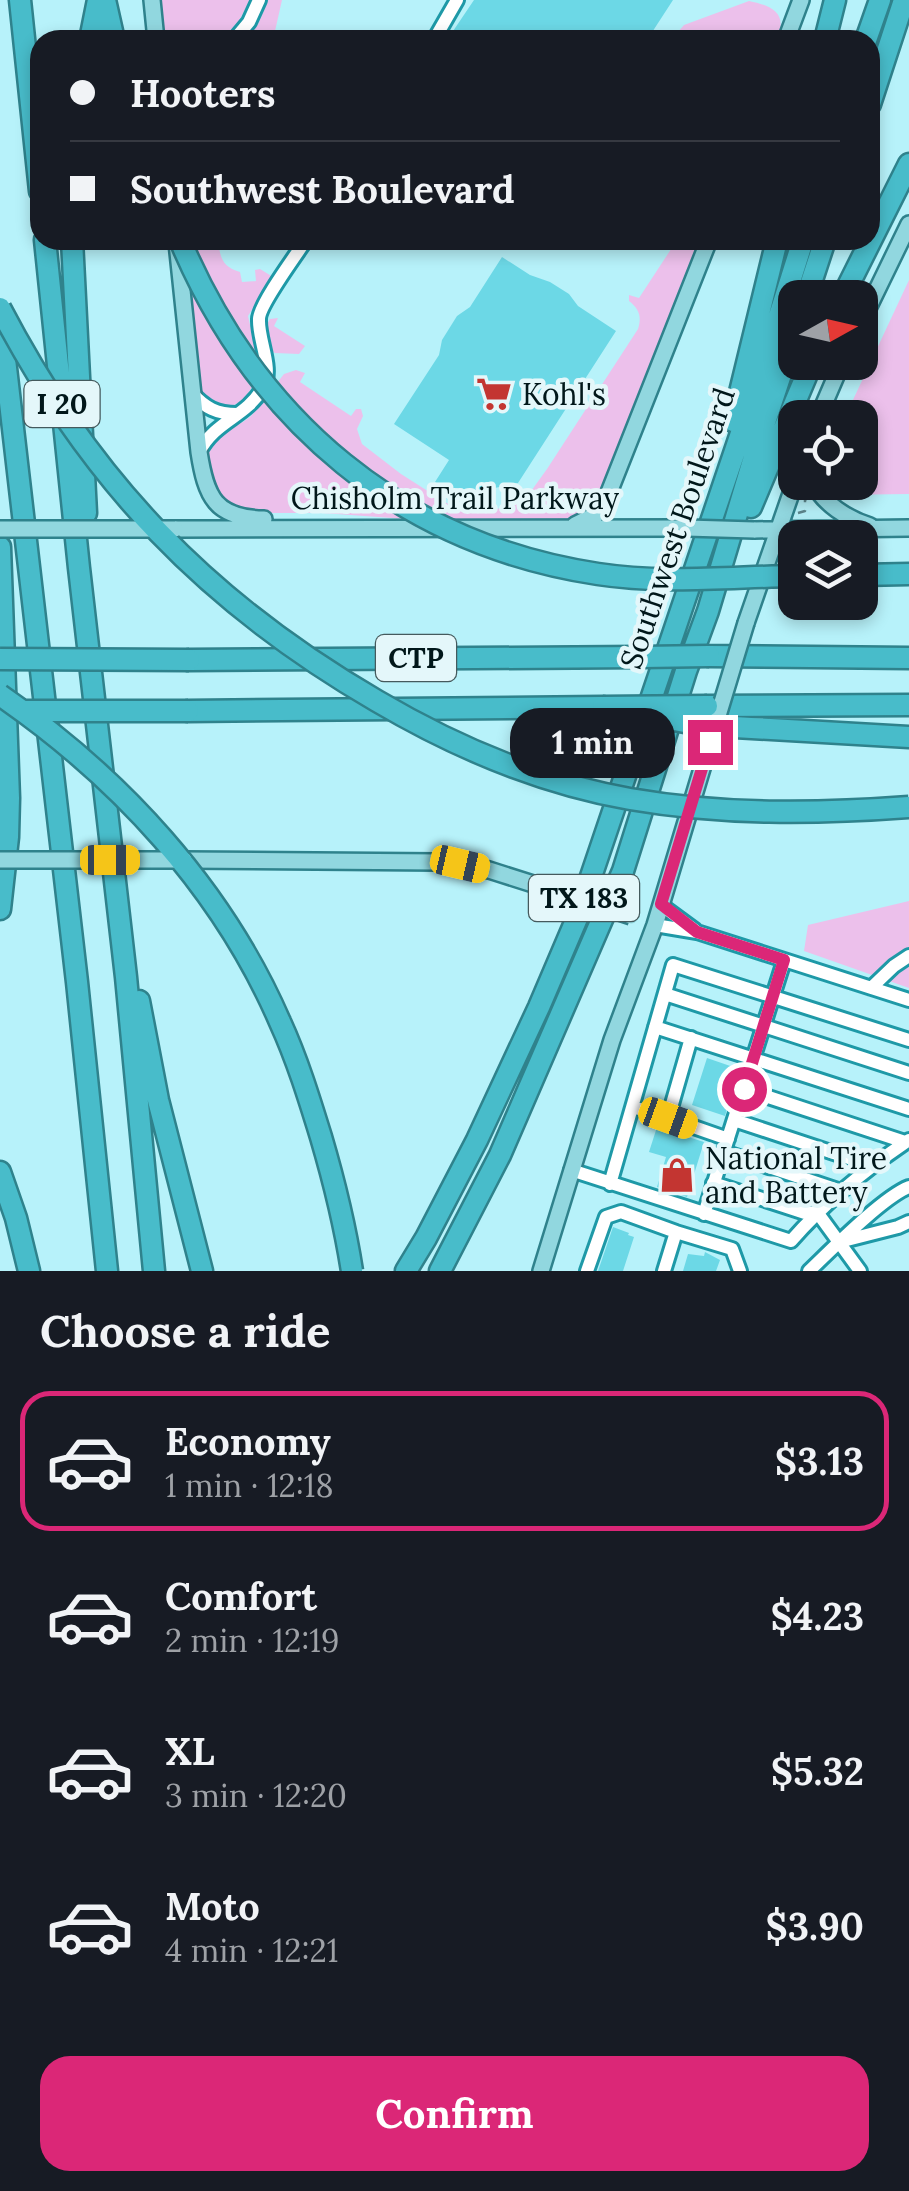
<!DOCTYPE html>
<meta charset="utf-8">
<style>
body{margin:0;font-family:Lora,serif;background:#20242c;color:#f1f3f6;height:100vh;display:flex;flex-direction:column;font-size:38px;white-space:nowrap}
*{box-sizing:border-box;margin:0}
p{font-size:32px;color:#9ea1a6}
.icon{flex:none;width:55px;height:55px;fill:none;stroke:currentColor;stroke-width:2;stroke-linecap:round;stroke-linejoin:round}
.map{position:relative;height:1271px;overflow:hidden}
.panel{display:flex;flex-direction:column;background:#171b24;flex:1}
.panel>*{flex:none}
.guide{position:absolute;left:30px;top:30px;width:850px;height:220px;border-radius:30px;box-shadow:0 5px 15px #0003;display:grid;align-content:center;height:220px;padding:0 40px;background:#171b24}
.needle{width:65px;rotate:82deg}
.tools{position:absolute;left:778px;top:280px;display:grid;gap:20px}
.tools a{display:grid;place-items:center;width:100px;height:100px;border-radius:20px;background:#171b24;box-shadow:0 5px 15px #0003;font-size:50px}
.end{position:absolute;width:45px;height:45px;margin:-22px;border:12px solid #db2777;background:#fff;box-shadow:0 0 0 5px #fff}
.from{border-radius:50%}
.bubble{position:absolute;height:70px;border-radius:30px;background:#171b24;box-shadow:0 5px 15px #0003;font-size:32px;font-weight:800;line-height:70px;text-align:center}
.car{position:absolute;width:30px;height:60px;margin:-30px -15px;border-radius:12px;box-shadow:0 0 8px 2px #0007;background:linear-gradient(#f5c518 24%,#345 0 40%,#f5c518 0 76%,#345 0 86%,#f5c518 0)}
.guide b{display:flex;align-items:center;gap:35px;height:95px;font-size:38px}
.guide b+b{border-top:2px solid #363941}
.guide i{width:25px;height:25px;background:#f1f3f6}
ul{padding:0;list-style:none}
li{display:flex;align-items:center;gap:30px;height:140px;margin:0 20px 15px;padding:0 20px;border:5px solid transparent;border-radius:30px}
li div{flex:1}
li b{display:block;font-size:38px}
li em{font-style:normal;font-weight:800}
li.active{border-color:#db2777}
li>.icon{width:90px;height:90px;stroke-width:1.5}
h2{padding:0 40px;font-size:45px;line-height:120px}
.action{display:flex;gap:20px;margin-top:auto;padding:20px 40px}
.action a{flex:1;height:115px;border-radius:30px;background:#db2777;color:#fff;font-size:40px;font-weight:800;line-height:115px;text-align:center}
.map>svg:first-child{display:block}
</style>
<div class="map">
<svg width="909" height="1271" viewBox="0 0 909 1271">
<rect width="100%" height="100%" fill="#b7f2fa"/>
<path fill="#ecc0eb" d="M160,0H250L239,21L221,40H164Z
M268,0H282L273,40H245L258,24Z
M749,1C773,6 788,13 777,40H671L684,25Z
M185,240H218C220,257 222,267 240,272L242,282L256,281L255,270L260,269L273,277L248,316C251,331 258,349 258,364C257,396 226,426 202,391Z
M677,240H701L603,496L594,509L571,519H406L323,513H246L222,502L210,479L208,457L212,441L229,427L243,422L251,416L284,374L296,370L305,373L300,382L351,416L356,409H361L363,416L357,429L362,444L401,474L456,509L490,510L511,506L529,494L547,469L638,329C642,316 639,309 629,301V295L639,298Z
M909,280V494L836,495L837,483L860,482V418L845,417Z
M278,318L274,326L305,346L299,354L275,353L271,351L267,324L270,319Z
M909,901V988L804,951L808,925Z"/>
<path fill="#6cd8e6" d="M474,0H673L647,40H447Z
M502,257L530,275L550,282L569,294L578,306L616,331L518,483L457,496L435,482L449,460L394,424L439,355L442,340L457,316L470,307Z
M707,1058L739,1069L725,1116L692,1105Z
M657,1127L704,1142L687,1197L657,1187L666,1157L649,1152Z
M613,1227L629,1233L628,1235L634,1237L623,1271H598Z
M705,1252L720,1260L716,1271H683L688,1254L704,1256Z"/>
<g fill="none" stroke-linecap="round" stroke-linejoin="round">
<defs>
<path id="minor" d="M234,40L249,22L259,0
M434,40L457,0
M192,393C205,408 217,414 237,414
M199,452C216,420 245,418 263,388C274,368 258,341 259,319C259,305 296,255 306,240
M661,905L695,930
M655,925L697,932L909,1000
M871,988L894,966L909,956
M665,994L909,1073
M655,1027L909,1109
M744,1089L905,1142
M633,1107L668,1118L691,1038
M668,1118L728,1139
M734,1120L873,1166
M724,1152L841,1191
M571,1170L791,1241C825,1202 866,1169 909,1140
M713,1183L805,1213L817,1212L860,1271
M610,1184L673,965L909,1040
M704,1214L784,961
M676,1232L732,1249L740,1271
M843,1241L898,1227L909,1222
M587,1271L606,1217L621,1212L676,1232L664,1271
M809,1271C831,1250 883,1197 909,1187"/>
<path id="major" d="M152,0L156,40
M786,40L801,0
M177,243L199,452C206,497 215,518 264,519
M860,325L909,224
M818,418L842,362
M813,482C823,504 848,519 870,526
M575,525L597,514L606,500L709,240
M175,529L687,528
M754,530L909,528
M746,623L795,482
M184,860L438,862L489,870L574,897
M541,1271L612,1040L655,925L710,742"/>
<path id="highway" d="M20,0L40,191
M105,0L114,40
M90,40L98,0
M825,40L835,0
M866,40L880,0
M870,104L904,0
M45,240L79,568L126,977L154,1271
M72,240L86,513
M806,298L825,240
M842,298L909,164
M0,316L77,982L107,1271
M733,421L777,240
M751,507L812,362
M0,547L9,798L8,837L0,909
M860,575L909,574
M709,656L909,658
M189,660L642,657
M707,706L909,705
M188,711L603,707
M700,725L909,737
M139,1001L158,1100L202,1271
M0,1172L16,1218L29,1271
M406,1271L426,1238L477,1140L539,1007L577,918L759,380L803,240
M440,1271L500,1155L623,871L686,671L708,611L760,437L795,332"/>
</defs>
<use href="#minor" stroke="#1e99a7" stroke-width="18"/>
<use href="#major" stroke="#2f828c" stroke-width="20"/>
<use href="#highway" stroke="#2f828c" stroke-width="25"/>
<path stroke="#5e878d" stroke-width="2.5" stroke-dasharray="8 8" stroke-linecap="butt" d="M798,513L805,511V500L808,498"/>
<use href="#minor" stroke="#fff" stroke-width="12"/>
<use href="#major" stroke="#91d7df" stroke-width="15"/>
<use href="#highway" stroke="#48bcca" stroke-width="20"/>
<defs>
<path id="major-bridge" d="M687,528L754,530
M0,529H175
M710,742L746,623
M0,860H184
M574,897L631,916"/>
<path id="highway-bridge" d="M180,240C256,421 401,544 598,574C663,584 730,577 795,576
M0,308C90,481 208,603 377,701C455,747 539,783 630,799C723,815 815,814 909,807
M642,657L709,656
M0,659L189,660
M0,695C119,777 222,888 280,1022C297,1059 309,1098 321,1137C334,1181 345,1226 352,1271
M603,707L707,706
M22,711H188
M649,715L700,725"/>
</defs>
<use href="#major-bridge" stroke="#2f828c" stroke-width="20" stroke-linecap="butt"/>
<use href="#highway-bridge" stroke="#2f828c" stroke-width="25" stroke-linecap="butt"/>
<use href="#major-bridge" stroke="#91d7df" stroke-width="15"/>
<use href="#highway-bridge" stroke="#48bcca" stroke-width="20"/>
</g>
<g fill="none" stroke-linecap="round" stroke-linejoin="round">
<path stroke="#db2777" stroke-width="12" d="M710,742L661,904L697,932L784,960L744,1089"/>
</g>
<defs>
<symbol id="supermarket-bare" viewBox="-9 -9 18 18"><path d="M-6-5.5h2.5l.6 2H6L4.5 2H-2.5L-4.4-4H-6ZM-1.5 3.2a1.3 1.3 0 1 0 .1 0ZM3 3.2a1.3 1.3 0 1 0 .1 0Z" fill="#c33531" stroke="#e4f7fa" stroke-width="2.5" paint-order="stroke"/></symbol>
<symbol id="shop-bare" viewBox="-9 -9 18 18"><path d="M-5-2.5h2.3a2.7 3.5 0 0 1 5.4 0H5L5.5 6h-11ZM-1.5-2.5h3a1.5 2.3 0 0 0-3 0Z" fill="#c33531" stroke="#e4f7fa" stroke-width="2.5" paint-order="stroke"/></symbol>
</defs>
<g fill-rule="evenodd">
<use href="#supermarket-bare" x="469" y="369" width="50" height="50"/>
<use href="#shop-bare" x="652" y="1150" width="50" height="50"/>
</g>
<g text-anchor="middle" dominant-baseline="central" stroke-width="9" stroke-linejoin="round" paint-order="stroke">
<g fill="#e4f7fa" stroke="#455a5d" stroke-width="2.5">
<rect x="24.5" y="381" width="75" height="46" rx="8"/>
<rect x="376" y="635" width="80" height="46" rx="8"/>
<rect x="529" y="875" width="110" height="46" rx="8"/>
</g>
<g font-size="28" font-weight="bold" fill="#01171a">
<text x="62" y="404">I 20</text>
<text x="416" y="658">CTP</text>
<text x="584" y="898">TX 183</text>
</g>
<g font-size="30" fill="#01171a" stroke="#e4f7fa" text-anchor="start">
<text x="522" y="394">Kohl's</text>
<text x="705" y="1158">National Tire<tspan x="705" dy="34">and Battery</tspan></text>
</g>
<g font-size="30" fill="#01171a" stroke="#e4f7fa">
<text x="455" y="498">Chisholm Trail Parkway</text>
<text transform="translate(677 528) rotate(-71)">Southwest Boulevard</text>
</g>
</g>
</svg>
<div class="tools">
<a><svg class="needle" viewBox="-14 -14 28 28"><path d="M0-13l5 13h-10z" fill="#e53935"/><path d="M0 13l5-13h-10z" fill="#9ea1a6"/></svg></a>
<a><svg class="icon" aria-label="locate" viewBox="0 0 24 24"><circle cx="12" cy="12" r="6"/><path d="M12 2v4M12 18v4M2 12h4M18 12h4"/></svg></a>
<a><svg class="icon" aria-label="layers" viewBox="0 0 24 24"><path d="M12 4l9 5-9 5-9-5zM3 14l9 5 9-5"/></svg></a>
</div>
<i class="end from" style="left:744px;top:1089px"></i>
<i class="end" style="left:710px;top:742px"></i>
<div class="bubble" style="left:510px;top:708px;width:165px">1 min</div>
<i class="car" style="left:110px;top:860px;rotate:90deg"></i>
<i class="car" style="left:460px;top:864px;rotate:103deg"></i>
<i class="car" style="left:668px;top:1118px;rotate:110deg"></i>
<div class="guide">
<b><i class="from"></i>Hooters</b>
<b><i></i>Southwest Boulevard</b>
</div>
</div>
<section class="panel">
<h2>Choose a ride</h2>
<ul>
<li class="active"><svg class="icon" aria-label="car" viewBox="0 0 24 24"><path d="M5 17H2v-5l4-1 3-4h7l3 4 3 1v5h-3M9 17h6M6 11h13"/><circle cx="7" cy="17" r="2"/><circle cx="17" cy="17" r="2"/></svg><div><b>Economy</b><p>1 min · 12:18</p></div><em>$3.13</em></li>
<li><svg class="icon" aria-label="car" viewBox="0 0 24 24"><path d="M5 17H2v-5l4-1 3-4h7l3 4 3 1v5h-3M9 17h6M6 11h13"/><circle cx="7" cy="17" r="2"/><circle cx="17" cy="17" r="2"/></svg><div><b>Comfort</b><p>2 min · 12:19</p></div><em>$4.23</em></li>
<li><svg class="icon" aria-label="car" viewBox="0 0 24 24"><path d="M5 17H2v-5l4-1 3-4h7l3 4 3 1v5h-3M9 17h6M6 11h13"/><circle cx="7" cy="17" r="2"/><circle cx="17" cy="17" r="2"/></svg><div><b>XL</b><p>3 min · 12:20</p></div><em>$5.32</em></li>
<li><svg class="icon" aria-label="car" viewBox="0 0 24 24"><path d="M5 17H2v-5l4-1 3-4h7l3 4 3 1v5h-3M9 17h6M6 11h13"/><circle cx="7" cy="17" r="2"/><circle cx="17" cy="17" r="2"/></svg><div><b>Moto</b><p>4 min · 12:21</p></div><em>$3.90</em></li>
</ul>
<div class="action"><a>Confirm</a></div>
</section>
